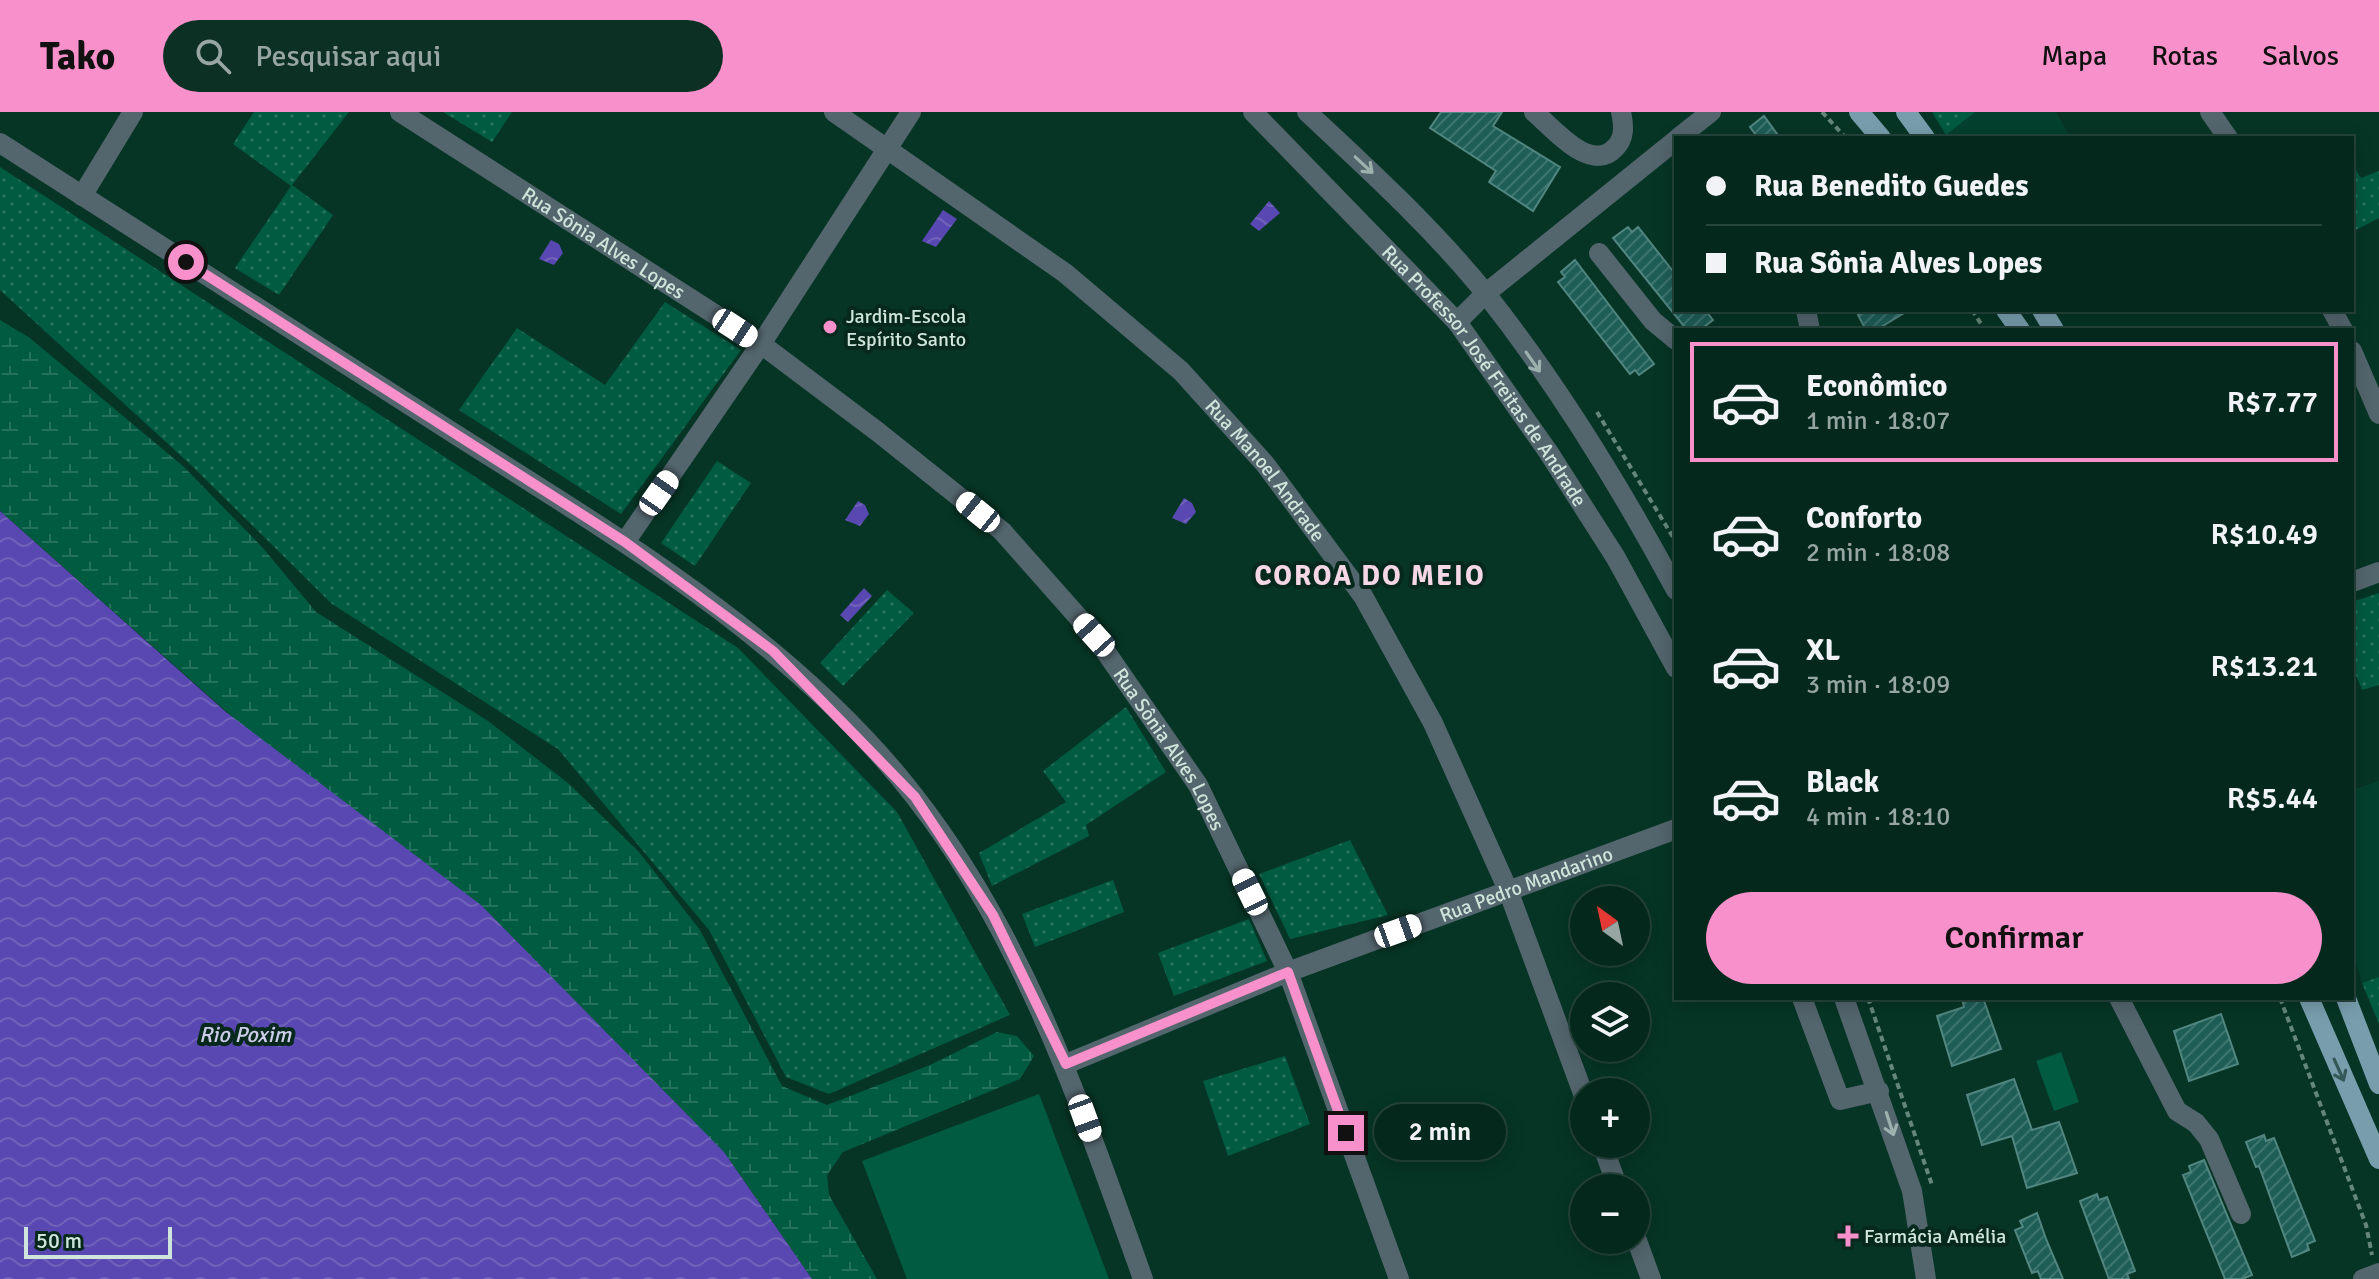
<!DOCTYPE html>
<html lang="pt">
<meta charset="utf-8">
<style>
body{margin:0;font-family:Signika,sans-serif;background:#0d3025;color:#f1f3f6;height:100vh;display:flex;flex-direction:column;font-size:30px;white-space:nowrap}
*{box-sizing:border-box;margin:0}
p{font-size:26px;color:#97a6a3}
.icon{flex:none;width:44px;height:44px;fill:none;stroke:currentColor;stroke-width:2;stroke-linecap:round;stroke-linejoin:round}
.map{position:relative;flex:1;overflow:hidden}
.drawer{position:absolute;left:1674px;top:216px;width:680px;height:672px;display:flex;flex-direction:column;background:#04281c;border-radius:0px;box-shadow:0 4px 20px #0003,0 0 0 2px #25443b}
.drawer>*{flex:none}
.hud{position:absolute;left:1674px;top:24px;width:680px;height:176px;border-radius:0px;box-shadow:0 4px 20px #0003,0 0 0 2px #25443b;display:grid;align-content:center;height:176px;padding:0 32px;background:#04281c}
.needle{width:52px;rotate:327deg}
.buttons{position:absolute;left:1570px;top:774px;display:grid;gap:16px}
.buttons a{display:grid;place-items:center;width:80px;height:80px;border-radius:50%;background:#04281c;box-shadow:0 4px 20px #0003,0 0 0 2px #25443b;font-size:40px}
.scale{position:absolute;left:24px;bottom:20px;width:148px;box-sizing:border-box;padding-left:8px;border:4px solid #cfe5db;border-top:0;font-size:22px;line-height:28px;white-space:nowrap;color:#cfe5db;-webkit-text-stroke:6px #07291d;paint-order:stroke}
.end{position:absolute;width:36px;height:36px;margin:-18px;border:10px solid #f890cb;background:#111;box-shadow:0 0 0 4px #111}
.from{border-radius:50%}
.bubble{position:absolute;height:56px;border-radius:28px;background:#04281c;box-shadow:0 4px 20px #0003,0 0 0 2px #25443b;font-size:26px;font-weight:600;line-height:56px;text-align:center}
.car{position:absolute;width:24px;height:48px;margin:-24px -12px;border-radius:10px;box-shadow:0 0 6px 2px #0007;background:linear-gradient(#fff 24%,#345 0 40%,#fff 0 76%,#345 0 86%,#fff 0)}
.hud b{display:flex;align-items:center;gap:28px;height:76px;font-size:30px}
.hud b+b{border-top:2px solid #25443b}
.hud i{width:20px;height:20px;background:#f1f3f6}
ul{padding:14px 0 0;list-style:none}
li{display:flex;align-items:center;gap:24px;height:120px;margin:0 16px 12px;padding:0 16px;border:4px solid transparent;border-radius:0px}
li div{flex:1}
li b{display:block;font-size:30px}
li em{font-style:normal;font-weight:600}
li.selected{border-color:#f890cb}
li>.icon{width:72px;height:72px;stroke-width:1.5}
.primary-button{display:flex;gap:16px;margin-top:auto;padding:16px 32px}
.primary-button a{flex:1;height:92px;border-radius:48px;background:#f890cb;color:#111;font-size:32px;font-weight:600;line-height:92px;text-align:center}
header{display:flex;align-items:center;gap:48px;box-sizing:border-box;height:112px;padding:0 40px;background:#f890cb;color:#111}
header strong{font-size:38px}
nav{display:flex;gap:44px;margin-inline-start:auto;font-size:28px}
.search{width:560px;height:72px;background:#0d3025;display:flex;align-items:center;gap:20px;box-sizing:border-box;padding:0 28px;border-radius:44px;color:#97a6a3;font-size:30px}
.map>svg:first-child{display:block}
</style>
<header>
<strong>Tako</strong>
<div class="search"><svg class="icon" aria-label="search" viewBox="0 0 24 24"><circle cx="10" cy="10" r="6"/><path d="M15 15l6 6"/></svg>Pesquisar aqui</div>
<nav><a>Mapa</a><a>Rotas</a><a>Salvos</a></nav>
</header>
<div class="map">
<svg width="2379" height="1167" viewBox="0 0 2379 1167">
<defs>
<pattern id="grass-dots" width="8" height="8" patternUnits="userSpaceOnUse" patternTransform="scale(2)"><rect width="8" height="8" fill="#005b41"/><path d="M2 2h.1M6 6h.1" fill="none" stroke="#24725c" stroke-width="1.8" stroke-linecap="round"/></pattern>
<pattern id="wetland-marsh" width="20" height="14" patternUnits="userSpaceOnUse" patternTransform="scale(2)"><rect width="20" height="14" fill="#005b41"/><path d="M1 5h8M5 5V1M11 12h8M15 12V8" fill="none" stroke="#24725c"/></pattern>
<pattern id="water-waves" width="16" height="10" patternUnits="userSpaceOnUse" patternTransform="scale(2)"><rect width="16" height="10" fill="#5948b1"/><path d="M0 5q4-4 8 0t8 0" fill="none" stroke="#7062bb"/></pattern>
<pattern id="building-hatch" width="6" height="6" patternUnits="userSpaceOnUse" patternTransform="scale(2)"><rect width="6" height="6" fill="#1e5e57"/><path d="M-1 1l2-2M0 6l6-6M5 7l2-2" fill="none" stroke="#3e756f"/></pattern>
</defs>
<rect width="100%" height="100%" fill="#063525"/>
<path fill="#03402d" d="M1975,0H2056L2069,23L2065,26H1949L1946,23Z
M2379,669V865L2362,871L2352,839V678Z"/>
<path fill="url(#grass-dots)" d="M254,0H349L292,73L333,103L279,183L235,156L291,74L233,32Z
M443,0H512L492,30Z
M1932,0H1975L1946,23Z
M2352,51L2361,66L2379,59V106L2352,120Z
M0,55L738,536L897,700L1010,903L829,982L786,965L709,818L558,637L332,492L191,353L0,178Z
M665,190L741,238L621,402L459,298L517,216L605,273Z
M717,349L751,371L695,454L661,431Z
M887,478L914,501L843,574L820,551Z
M2379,481V573L2362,578L2352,553V490Z
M1126,595L1166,660L1086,713L1089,724L992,774L979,741L1066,690L1043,659Z
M1350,728L1388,803L1290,827L1259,762Z
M1113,768L1124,800L1035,835L1022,802Z
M1249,807L1267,849L1174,884L1158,841Z
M2379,865V912L2362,871Z
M1285,944L1310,1012L1228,1044L1203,969Z"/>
<path fill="url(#wetland-marsh)" d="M0,208L30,226L184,355L263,436L316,500L488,609L568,671L639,740L700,818L782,974L827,993L930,953L997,920L1017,924L1034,944L1020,967L843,1040L827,1063L829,1083L877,1167H812L724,1040L0,399Z"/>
<path fill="#005b41" d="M2061,940L2079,990L2054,999L2036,949Z
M1039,982L1109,1167H907L862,1049Z"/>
<path fill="url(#water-waves)" d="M1269,89L1280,101L1259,119L1250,112Z
M943,98L957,107L936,135L922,129Z
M551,128L559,132L563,141L554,153L539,147Z
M1184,386L1192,391L1196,400L1186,412L1172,406Z
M858,389L865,393L869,402L860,414L845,408Z
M0,399L226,600L481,793L724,1040L812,1167H0Z
M864,476L872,484L848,510L840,503Z"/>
<path fill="url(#building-hatch)" stroke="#528680" stroke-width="2" d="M1441,0H1502L1493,14L1560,55L1533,99L1489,70L1496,59L1430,16Z
M1764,4L1780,26H1758L1750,15Z
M1628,115L1632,120L1638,115L1676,163V198H1705L1713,208L1700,218H1687L1613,126Z
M1575,148L1654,252L1639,263L1635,258L1630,262L1558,170L1565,165L1561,160Z
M1866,198H1909L1876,218H1866L1858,203Z
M1962,886H1983L2001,937L1952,954L1937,904L1964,895Z
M2221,902L2238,952L2189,969L2174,919Z
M2014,967L2032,1018L2059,1010L2077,1061L2027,1076L2012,1024L1982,1033L1967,983Z
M2264,1023L2266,1029L2274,1026L2315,1129L2307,1132L2309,1138L2292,1145L2259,1054L2256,1055L2246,1030Z
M2204,1048L2252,1163L2242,1167H2225L2183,1063L2191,1060L2189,1054Z
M2097,1082L2099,1088L2107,1085L2124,1130L2135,1159L2127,1162L2129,1167H2109L2080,1089Z
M2037,1101L2046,1127L2063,1167H2041L2038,1159L2032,1161L2015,1118L2023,1115L2020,1109Z"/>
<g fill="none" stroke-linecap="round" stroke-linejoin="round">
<path stroke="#64877a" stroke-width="4" stroke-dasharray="6 4" stroke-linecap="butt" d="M1822,0L1846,26
M1972,198L1985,218
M1597,300L1676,430
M1868,886L1932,1073
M2280,886L2366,1113L2372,1143"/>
<g stroke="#53656d" stroke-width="20">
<path id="s1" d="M400,0L761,232L878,320L1002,419L1094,523L1198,673L1288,860L1399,1167"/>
<path id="s2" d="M834,0L1065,161L1181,259L1265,352L1363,484L1433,611L1508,778L1584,984"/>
<path id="s3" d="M1253,0L1457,210L1549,341L1616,446L1676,556"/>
<path d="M1307,0C1369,58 1433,116 1486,182C1558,273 1621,376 1676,478"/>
<path d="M1534,0C1553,16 1590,62 1615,36C1625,26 1624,14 1621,0"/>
<path d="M2210,0L2228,26"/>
<path d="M1678,26L1711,0"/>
<path d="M0,31C152,129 305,226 458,324C619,426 797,532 915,685C1026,827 1083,1000 1143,1167"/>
<path d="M82,84L133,0"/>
<path d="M1599,141L1653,209L1676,228"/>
<path d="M1806,198L1810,218"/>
<path d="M2332,198L2343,218"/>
<path d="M1457,210L1485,182L1676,28"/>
<path d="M2352,239L2379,302"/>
<path d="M625,430L761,232L911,0"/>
<path d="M2352,470L2379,460"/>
<path d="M1802,886L1840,988L1879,979"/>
<path d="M1844,886L1912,1079L1926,1167"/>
<path d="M2119,886L2177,999L2196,1011L2209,1027L2241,1102"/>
<path id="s4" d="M1066,952L1288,860L1676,717"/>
<path d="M1602,1032L1618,1076"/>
<path d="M1636,1126L1651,1167"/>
<path d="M2363,1167L2379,1161"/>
</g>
<path stroke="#789eae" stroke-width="20" d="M1859,0L1881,26
M1906,0L1925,26
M2006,198L2020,218
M2042,198L2054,218
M2309,886L2379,1047
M2346,886L2379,972"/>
</g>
<defs><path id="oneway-shaft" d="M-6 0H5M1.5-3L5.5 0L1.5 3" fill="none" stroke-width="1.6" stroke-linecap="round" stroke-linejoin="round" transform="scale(2)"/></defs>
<g stroke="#9db2af">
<use href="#oneway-shaft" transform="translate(1364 53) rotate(43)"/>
<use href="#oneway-shaft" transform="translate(1533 250) rotate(55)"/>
<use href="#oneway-shaft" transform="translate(1890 1012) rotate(72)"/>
</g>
<use stroke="#345857" href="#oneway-shaft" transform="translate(2339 958) rotate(66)"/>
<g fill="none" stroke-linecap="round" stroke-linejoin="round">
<path stroke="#f890cb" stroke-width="10" d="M186,150L625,430L773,539L915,685L993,803L1066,952L1288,860L1346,1021"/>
</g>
<g fill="#f890cb" stroke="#07291d" stroke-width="3">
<circle cx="830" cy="215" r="8"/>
<path d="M1844 1112h8v8h8v8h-8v8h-8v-8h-8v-8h8z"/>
</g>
<g text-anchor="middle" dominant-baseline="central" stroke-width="8" stroke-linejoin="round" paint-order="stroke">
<g font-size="20" fill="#cfe5db" stroke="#07291d">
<text stroke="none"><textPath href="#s1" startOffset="242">Rua Sônia Alves Lopes</textPath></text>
<text stroke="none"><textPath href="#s3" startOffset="352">Rua Professor José Freitas de Andrade</textPath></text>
<text stroke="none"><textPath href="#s2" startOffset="564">Rua Manoel Andrade</textPath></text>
<text stroke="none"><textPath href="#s1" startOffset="1010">Rua Sônia Alves Lopes</textPath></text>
<text stroke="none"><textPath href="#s4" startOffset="494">Rua Pedro Mandarino</textPath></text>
</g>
<g font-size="20" fill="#cfe5db" stroke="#07291d" text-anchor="start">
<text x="846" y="204">Jardim-Escola<tspan x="846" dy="23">Espírito Santo</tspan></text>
<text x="1864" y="1124">Farmácia Amélia</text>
</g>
<g font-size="22" font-style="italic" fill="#cdcde9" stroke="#07291d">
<text x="245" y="922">Rio Poxim</text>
</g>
<g font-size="28" font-weight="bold" letter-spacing="2" fill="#f6d7e6" stroke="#07291d">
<text x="1370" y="464">COROA DO MEIO</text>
</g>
</g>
</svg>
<div class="buttons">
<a><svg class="needle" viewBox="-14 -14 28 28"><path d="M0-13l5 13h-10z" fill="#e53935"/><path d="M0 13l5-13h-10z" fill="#97a6a3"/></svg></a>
<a><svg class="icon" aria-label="layers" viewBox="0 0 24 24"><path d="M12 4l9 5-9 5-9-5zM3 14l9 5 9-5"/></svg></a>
<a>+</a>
<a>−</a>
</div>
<div class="scale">50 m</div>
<i class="end from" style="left:186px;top:150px"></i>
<i class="end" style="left:1346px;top:1021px"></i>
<div class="bubble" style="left:1374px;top:992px;width:132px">2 min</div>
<i class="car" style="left:735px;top:216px;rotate:123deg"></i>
<i class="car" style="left:659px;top:381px;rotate:35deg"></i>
<i class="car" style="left:978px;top:400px;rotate:309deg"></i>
<i class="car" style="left:1094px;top:523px;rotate:318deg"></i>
<i class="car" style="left:1250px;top:780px;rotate:334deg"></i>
<i class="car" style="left:1398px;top:819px;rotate:70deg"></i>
<i class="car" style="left:1085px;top:1006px;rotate:160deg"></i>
<div class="hud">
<b><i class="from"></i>Rua Benedito Guedes</b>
<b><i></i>Rua Sônia Alves Lopes</b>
</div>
<section class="drawer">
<ul>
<li class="selected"><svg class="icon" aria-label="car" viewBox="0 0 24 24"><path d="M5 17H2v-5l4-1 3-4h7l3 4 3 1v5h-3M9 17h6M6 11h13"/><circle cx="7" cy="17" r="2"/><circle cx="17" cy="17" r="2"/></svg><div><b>Econômico</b><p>1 min · 18:07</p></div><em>R$7.77</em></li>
<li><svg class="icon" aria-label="car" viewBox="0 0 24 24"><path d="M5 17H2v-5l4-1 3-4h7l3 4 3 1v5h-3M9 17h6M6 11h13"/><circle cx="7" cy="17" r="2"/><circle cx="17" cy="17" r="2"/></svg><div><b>Conforto</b><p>2 min · 18:08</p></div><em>R$10.49</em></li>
<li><svg class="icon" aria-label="car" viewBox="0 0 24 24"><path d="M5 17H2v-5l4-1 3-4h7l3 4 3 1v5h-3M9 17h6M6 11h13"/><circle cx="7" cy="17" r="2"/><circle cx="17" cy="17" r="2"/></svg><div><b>XL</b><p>3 min · 18:09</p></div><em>R$13.21</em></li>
<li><svg class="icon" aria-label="car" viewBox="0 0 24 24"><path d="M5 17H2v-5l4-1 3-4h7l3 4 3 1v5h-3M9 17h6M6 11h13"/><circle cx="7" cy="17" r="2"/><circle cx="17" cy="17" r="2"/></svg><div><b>Black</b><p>4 min · 18:10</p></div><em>R$5.44</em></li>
</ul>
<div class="primary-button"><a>Confirmar</a></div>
</section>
</div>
